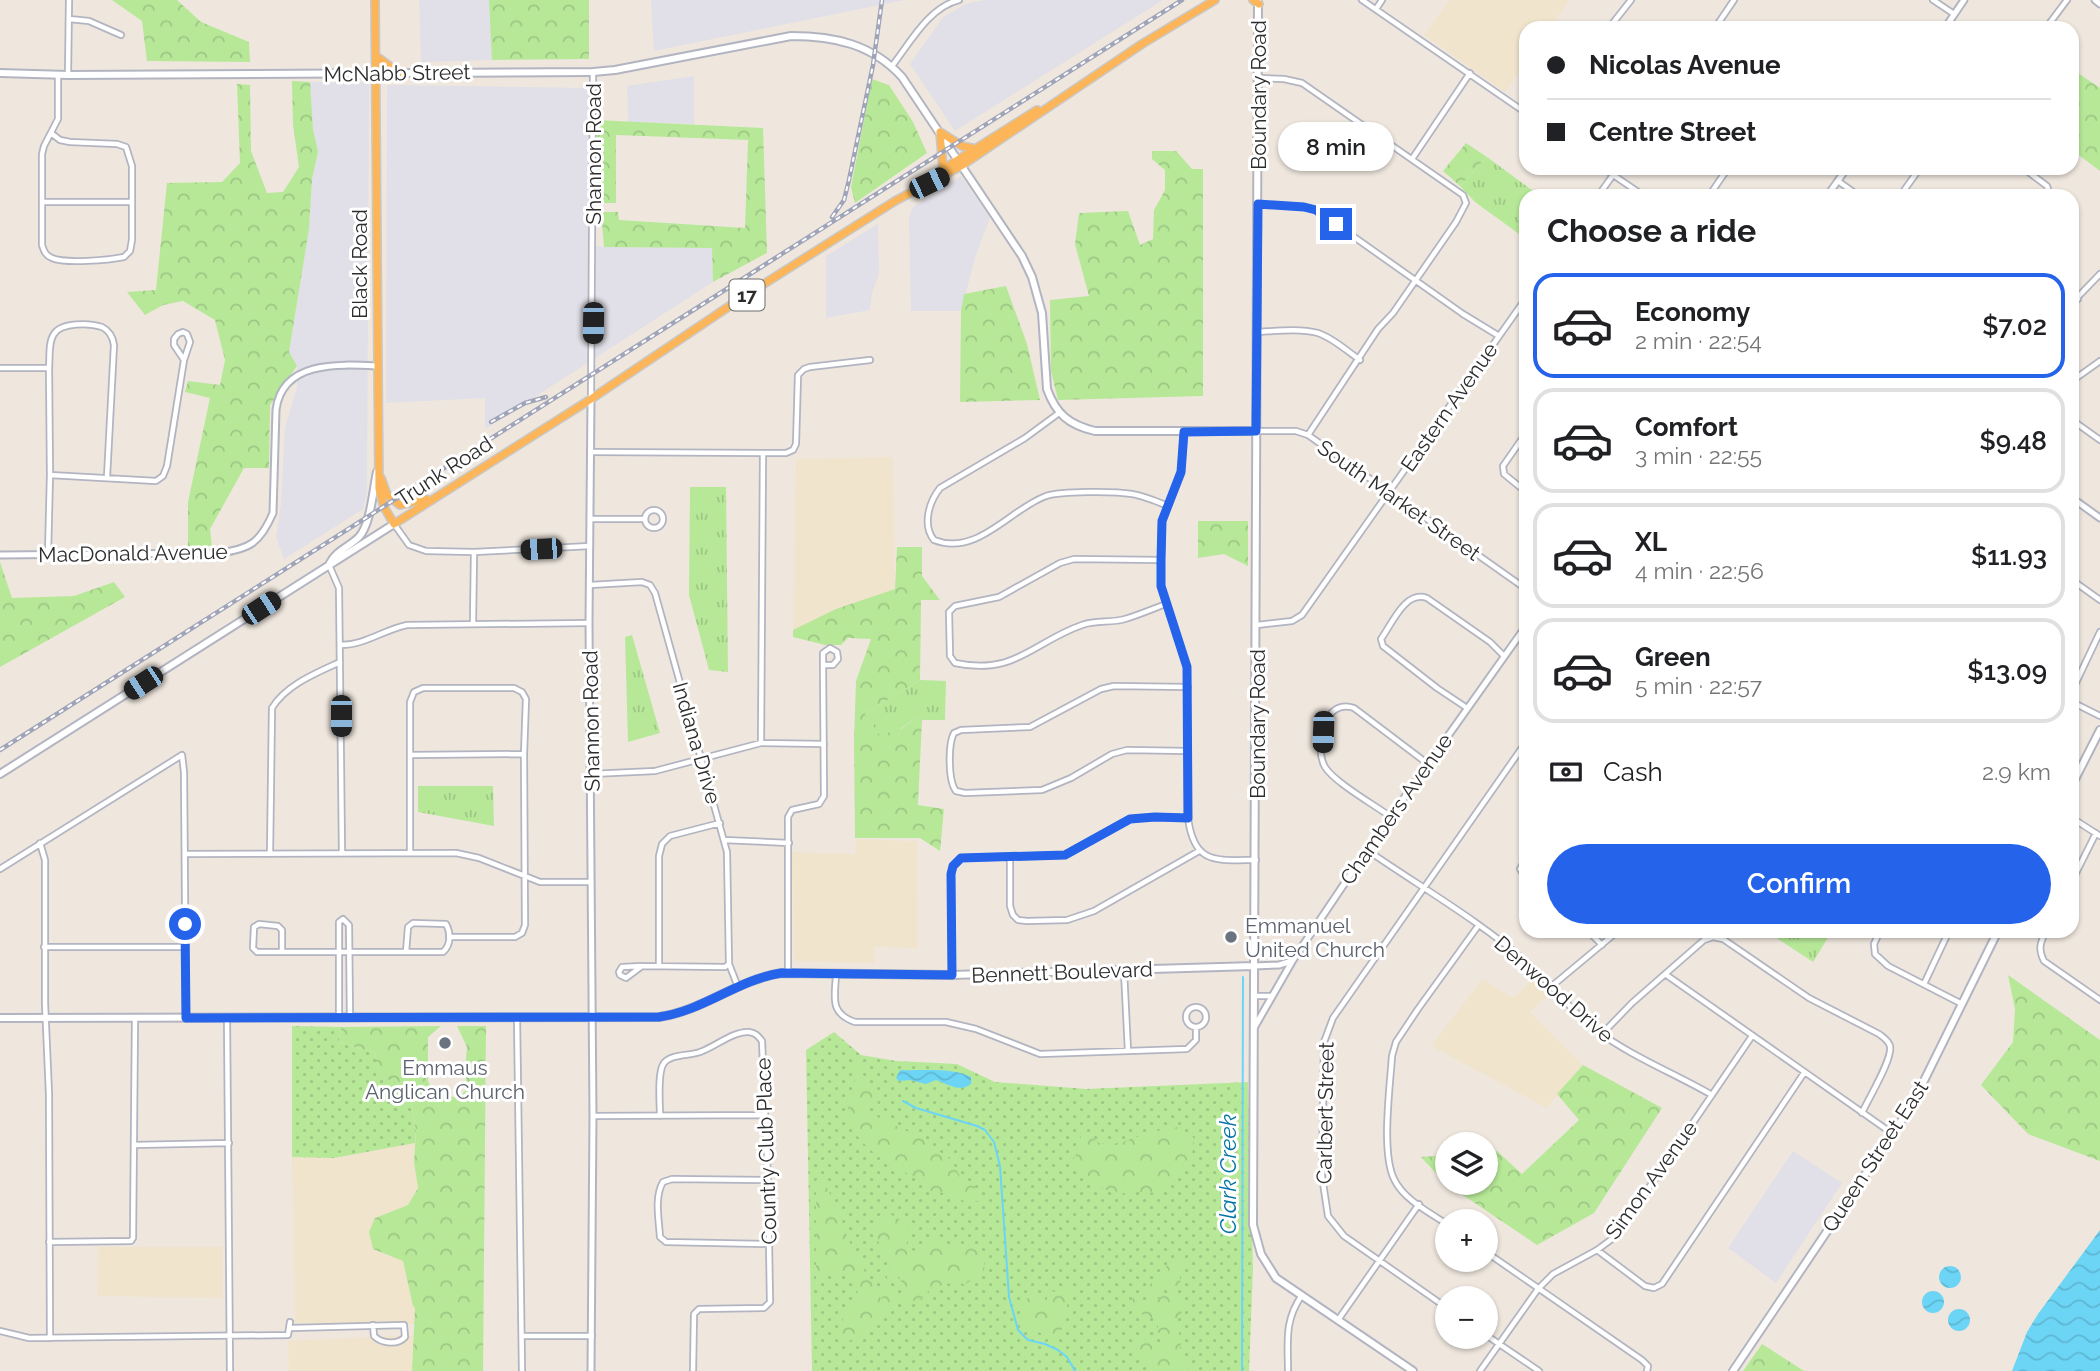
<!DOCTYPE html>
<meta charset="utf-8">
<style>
body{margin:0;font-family:Raleway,sans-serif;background:#f2f2f2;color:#202124;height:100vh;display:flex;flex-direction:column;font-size:26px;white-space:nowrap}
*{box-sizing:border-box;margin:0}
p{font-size:23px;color:#757577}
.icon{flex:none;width:38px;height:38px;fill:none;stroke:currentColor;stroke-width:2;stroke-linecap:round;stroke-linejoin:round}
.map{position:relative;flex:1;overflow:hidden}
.drawer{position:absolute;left:1519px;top:189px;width:560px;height:749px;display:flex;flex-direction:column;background:#fff;border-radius:21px;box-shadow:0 2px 5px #0004}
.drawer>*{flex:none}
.hud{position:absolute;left:1519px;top:21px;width:560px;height:154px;border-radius:21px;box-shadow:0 2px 5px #0004;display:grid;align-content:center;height:154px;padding:0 28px;background:#fff}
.tools{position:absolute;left:1435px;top:1132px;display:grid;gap:14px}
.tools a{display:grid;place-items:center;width:63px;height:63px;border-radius:50%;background:#fff;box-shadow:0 2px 5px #0004;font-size:35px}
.end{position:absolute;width:32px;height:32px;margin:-16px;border:9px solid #2563eb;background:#fff;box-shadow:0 0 0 4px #fff}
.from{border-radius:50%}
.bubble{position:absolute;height:49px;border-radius:24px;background:#fff;box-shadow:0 2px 5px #0004;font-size:23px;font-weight:600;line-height:49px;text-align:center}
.car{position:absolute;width:21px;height:42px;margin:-21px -10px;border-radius:9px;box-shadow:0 0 5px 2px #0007;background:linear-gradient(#222 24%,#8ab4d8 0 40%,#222 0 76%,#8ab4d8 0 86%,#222 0)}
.hud b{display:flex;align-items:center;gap:24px;height:66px;font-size:26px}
.hud b+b{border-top:2px solid #e0e0e0}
.hud i{width:18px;height:18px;background:#202124}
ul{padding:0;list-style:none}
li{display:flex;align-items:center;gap:21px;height:105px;margin:0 14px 10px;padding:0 14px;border:4px solid #e0e0e0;border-radius:21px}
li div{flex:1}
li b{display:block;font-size:26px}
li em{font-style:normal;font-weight:600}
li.current{border-color:#2563eb}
li>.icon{width:63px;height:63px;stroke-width:1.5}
h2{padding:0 28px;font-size:32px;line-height:84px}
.pay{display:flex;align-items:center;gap:18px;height:77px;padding:0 28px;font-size:26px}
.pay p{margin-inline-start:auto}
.action{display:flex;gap:14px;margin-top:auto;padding:14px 28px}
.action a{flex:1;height:80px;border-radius:42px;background:#2563eb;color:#fff;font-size:28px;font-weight:600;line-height:80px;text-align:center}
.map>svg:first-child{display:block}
</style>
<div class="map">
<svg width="2100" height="1371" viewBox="0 0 2100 1371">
<defs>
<pattern id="grass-dots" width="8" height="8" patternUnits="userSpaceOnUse" patternTransform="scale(1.75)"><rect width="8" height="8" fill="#b6e898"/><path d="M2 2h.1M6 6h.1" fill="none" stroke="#9dc783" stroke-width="1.8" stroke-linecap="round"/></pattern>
<pattern id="forest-crowns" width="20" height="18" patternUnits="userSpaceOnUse" patternTransform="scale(1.75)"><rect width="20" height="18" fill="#b6e898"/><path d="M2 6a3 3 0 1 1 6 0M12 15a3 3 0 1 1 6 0" fill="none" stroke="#9dc783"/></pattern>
<pattern id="park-tufts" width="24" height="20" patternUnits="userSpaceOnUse" patternTransform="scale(1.75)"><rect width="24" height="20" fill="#b6e898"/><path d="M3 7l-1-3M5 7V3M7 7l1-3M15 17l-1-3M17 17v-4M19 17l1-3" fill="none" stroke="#9dc783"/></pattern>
<pattern id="water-waves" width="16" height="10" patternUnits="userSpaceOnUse" patternTransform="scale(1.75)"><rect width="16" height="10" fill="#6cd5f6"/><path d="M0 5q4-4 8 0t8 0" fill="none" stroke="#5eb7d3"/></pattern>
</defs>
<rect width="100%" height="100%" fill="#efe7de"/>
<path fill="#e1dfe7" d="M419,0H489L492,60L421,62Z
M651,0H904L654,51Z
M984,0H1163L955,131L910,64L943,17L966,4Z
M694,76V124L628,122L627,86Z
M310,82H369L367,493L363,509L284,559L276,537L281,504L285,427L297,388V366L289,353L309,229L312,179L318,152L313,129Z
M387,85L589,88L588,245L604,247L712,248L713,282L485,429V398L386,403Z
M961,176L990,218L975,258L961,311H911L909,218L913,207Z
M878,224L879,274L872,293L870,310L826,318V256Z
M1793,1151L1842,1183L1776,1283L1728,1248Z"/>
<path fill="#f1e4cd" d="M1449,0H1570L1550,28H1526V62L1505,92L1424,35Z
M893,457L895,589L793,630L796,459Z
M856,839L917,841L918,948L874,947V963L794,961L792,852L855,854Z
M1533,978L1550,993L1530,1012L1583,1065L1547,1108L1431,1046L1482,979L1514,998Z
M415,1143L414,1162L418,1188L408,1205L375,1218L373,1249L403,1261L413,1305L415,1307L414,1324L295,1323L292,1157L334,1158Z
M98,1247H223V1298L97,1296Z
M475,1332V1371H289L288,1341Z"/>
<path fill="url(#grass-dots)" d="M292,1026L341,1027L339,1042L375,1053L379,1075L413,1090L414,1097L411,1100L416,1131L415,1143L334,1158L292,1157Z
M834,1032L861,1055L896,1061L957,1064L995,1082L1086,1089L1248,1082L1253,1268L1249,1371H812L806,1050Z"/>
<path fill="url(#forest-crowns)" d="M112,0H177L201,22L249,42L250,62L147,61L142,21Z
M489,0H589V59L492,60Z
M2072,69L2100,88V171L2072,150Z
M872,79L889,85L913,122L927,153L855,203L851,187Z
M292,81L310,82L313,129L318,152L312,179L309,229L289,352L297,366L270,405L269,468H244L210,529L212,546H188V502L210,398L185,392L188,381L220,385L225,360L215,320L183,301L163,305L145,315L127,292L156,290L167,183L222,182L240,163L237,84L250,85L251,151L267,193L283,192L299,167L293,125Z
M596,120L763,128L767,253L713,282L712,248L604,247L601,212H618L619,220L745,228L748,140L616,135V203H600Z
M1466,143L1487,157L1460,186L1443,171Z
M1152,151H1176L1192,169H1203V396L1058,400L1051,371L1050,300L1089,296L1075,244L1079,213L1128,211L1140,245L1153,239L1154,210L1165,190V170L1152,159Z
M1006,286L1027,344L1040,400L960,402L961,311L964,294Z
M1198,521H1248V566L1224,554L1198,558Z
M897,547H922V576L940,600H921L920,680L865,714L901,729L917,717L922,720L918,805L944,809L940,851L920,838H855L854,741L856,681L871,639L848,638L841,645H825L793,637V630L836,609L895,589Z
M0,562L12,598L74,596L114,582L125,597L0,667Z
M2008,975L2100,1040V1161L2028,1134L1981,1085L2013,1042L2015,1009Z
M441,1026L428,1037V1081L434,1093L458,1098L467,1089L465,1069L467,1047L457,1026H486L483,1371H412L415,1308L413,1306L403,1261L373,1249L369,1232L375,1218L408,1205L418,1188L414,1162L416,1131L411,1100L414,1097L413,1090L378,1075L375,1053L339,1042L341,1027Z
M855,1059L880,1107L859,1108L925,1140L952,1161L960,1177L975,1184L974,1194L987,1199L968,1203L949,1194L931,1191L926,1182C897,1170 846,1144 848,1107C848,1102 852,1097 853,1092C855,1081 854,1070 855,1059Z
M1583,1065L1662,1108L1594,1213L1537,1245L1445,1183L1421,1157L1447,1155V1183H1486V1152L1497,1151L1522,1174L1579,1120L1557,1094Z
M1178,1127L1194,1138C1193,1166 1182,1174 1164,1192L1144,1193L1133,1190C1110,1204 1087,1175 1073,1160L1079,1148L1081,1136L1089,1135L1099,1143L1116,1145L1133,1138L1165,1129Z
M816,1180L824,1182L840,1214L848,1239L866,1274L875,1285L880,1299L884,1295L881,1289L879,1272L882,1271L897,1298L902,1295L903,1285L898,1275L891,1276L886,1253L879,1245L876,1226L890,1214C908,1224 912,1225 906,1246L911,1250L920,1252L926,1240L931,1237L932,1242L941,1239L949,1247L967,1243L985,1253L984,1272L964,1285L959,1281L931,1288L922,1299L898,1304L860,1335L840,1346L843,1318L859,1295L849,1275C834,1271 828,1273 816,1284Z
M1170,1259H1181C1183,1268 1178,1275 1181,1284L1154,1294L1144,1295C1150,1279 1166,1273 1170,1259Z
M1066,1286L1070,1293L1060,1337L1057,1339C1044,1335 1030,1330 1021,1320L1022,1302L1032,1296L1047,1300V1291L1060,1292Z
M1171,1292L1180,1302L1187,1303L1177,1320L1181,1344L1178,1359L1187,1361L1188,1371H1147V1368C1140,1359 1140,1352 1133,1344L1134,1338L1140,1337L1148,1341L1153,1338L1160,1346L1164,1337L1158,1332V1320L1136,1312L1130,1306L1134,1296L1141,1304L1152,1301Z
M1762,1344L1804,1371H1743Z"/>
<path fill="url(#park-tufts)" d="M1487,157L1540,196H1526V239L1475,202L1460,186Z
M690,487H726L728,672L709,670L689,595Z
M632,635L660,733L628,742L625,637Z
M920,680L946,681L945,720H922L917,717L900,729L896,728L881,737L865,714Z
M418,786H493L494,826L418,812Z
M1766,931H1832L1813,962Z"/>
<path fill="url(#water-waves)" d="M900,1070C922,1071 951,1067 971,1077V1084C959,1093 948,1084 936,1080L926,1084L910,1080L899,1081L896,1078Z
M2100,1230V1371H2012L2027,1332L2038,1314Z
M1939 1277a11 11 0 1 1 22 0a11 11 0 1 1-22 0Z
M1922 1302a11 11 0 1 1 22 0a11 11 0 1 1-22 0Z
M1948 1320a11 11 0 1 1 22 0a11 11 0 1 1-22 0Z"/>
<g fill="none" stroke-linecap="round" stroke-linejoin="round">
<path stroke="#6cd5f6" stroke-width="2" d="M903,1101L916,1108L977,1126L985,1130L994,1142L1000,1166L1009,1297L1018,1330L1028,1340L1045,1344L1058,1350L1067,1357L1075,1371
M1242,1371L1243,977"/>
<defs>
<path id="minor" d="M1362,0L1526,113
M1933,0L1954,14
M1376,9L1382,0
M69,19L89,21L121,35
M1609,28L1631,0
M1715,28L1734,0
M2046,28L2067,0
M892,66C910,43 929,7 959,0
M68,75L69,0
M1259,78L1284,79L1302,83L1463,195L1466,203L1456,222L1393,313L1378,329L1308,435
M51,133L60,140L70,142L117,144L126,147L132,166V240L130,251L124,257C109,260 65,264 52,258C45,255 44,251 42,245V154L44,146L58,119V75
M1412,159L1470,73
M1603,168L1644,196
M2023,168L2047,186L2050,196
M1838,181L1859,196
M1598,196L1618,168
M1709,196L1728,168
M1900,196L1920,168
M42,202H130
M1258,204L1304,207L1316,210L1463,314L1499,336
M2072,295L2078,299
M2072,303L2100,274
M1257,332C1276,331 1299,328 1318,333C1333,338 1347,351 1360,360
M0,368H49L50,475L48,554
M49,368C50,358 48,342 54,334C61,322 90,323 102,327C110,331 113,338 114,345L107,477
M2072,381L2100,361
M591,399L593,72
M1059,413L1025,438L940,488C929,502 922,525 934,540C977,557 1010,509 1046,496C1061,491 1115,491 1132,494C1144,496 1156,501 1168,506
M2072,420L2100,440
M1256,431H1296L1308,435L1526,589
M1184,432L1181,473L1162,521L1161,560V586L1187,667L1188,818C1194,865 1216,860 1256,860
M1526,433L1503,466L1504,474L1526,492
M591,452L786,453L793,450L796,444L798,375L804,369L810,367L870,360
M50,475L156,481L163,476L167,466L184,360L174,345V339L178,334L183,332L187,334L190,342L184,360
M645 519a9 9 0 1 1 18 0a9 9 0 1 1-18 0Z
M590,519H645
M394,524L409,545L426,551L474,552L590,546
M1161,560L1074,559L1060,563L999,597L955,606L949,612L950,656L955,663C1015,676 1033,642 1082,625C1096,620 1111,623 1125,619C1139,615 1152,609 1166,604
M329,565L339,588L342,853
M2072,580L2100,600
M590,585L642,582L650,585L655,593L727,852L729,964L738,987
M473,623L474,552
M1257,625L1292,621L1302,615L1526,298
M341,645C365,645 383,630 407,625L589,623
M830,648L837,652L838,659L833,665H823V653Z
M1188,687L1114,686L1101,689L1030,727L961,730L954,733C948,744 948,781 956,791L965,793L1042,790L1071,778L1112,754L1127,750L1188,751
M2072,691L2100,632
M2072,702L2100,716
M1467,708L1437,688L1383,646L1381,639C1392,624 1405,590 1427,598L1490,642L1504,656
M761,743L763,453
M410,755L524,754
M591,774L655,771L761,743L824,744
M1391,817C1376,806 1334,782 1325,767C1314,748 1323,697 1354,708L1428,764
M2072,818L2100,836
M724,840L789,843
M40,843L45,860V1003L49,1094L50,1338
M1367,850C1422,888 1482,922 1532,967C1554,987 1572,1012 1596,1030C1632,1057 1674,1073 1712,1095
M410,853V702L414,692L423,688H514L522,692L526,699L524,754L525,925L522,933L515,937H449
M185,854L456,853L479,858L540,882H591
M270,854L272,708C286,685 316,673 340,662
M1008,858L1010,861V906L1013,915L1018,920L1027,921L1067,920L1094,911L1199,851
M1526,858L1520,869L1526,878
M0,869L182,755L184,772L186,1018
M2072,881L2096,833
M1588,931L1602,945
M1880,931L1874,944L1875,954L1888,966L1962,1004
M2046,931C2040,943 2038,949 2044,961L2100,1000
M44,947H185
M282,952V930L278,926L259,924L254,927L253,948L257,952H443C451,945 451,933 446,924L413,923L408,927L406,952
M642,966L622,967L619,972L620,975L626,978L642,966L725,967L729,964
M659,966V856L662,844L670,836L720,823
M1124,971L1128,1051
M788,973V817L792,810L819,804L824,796L823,665
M1665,974L1893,1134
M836,975C835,997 829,1013 855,1022H946L976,1029L1040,1054L1187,1049L1196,1040V1027
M952,975L951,874L953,866L961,858L1065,855L1130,819L1155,817L1188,818
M1924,984L1949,931
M1552,986L1618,931
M1253,996H1271
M1186 1017a10 10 0 1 1 20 0a10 10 0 1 1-20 0Z
M517,1017L522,1371
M227,1018L230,1371
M339,1018V922L343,919L349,925L350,1018
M1602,1034L1632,1003L1704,940L1713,937L1723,939L1809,998L1879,1034C1884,1038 1888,1040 1890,1046C1893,1059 1868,1099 1862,1113
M593,1116L764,1115
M660,1116C660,1104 657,1072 664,1063C671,1054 689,1056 700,1052C715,1047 733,1031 749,1032C756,1033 758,1036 762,1041L768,1180L770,1302L764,1308L699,1309L694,1314L693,1371
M134,1145L229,1143
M768,1180L672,1179L663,1182C654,1197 659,1220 660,1237L666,1242L770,1244
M1447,1224C1430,1213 1403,1199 1394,1179C1381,1152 1390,1087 1392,1056L1396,1042L1418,1009L1478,926
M49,1242L131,1241L133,1238L135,1018
M1597,1250L1645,1286L1654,1288L1662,1284L1804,1073
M1486,1252L1642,1360L1648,1366L1647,1371
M1447,1308L1344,1236L1328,1216L1322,1176L1323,1111L1324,1042L1333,1018L1526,742
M1338,1320L1419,1204
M291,1328L404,1325L405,1337C398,1345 382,1344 374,1336L373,1325
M0,1331L29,1338L288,1335L290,1322
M1486,1335L1539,1371
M522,1336H592
M1288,1371C1288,1341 1284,1321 1302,1295
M1480,1371L1538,1289L1553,1274L1597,1250L1616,1236L1752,1036"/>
<path id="tertiary" d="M2095,0L2100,4
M1945,28L1964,0
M1827,196L1847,168
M2072,498L2100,518
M0,555L219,553C250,549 260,543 273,513L276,410C282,361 338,364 376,366
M1254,966L1279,965L1292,961
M1254,1028L1293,960L1367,850L1526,626
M591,1371L593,1116L589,623L591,399"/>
<path id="secondary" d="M1258,2L1253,1225L1261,1254L1276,1278L1413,1371
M0,73L68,75L593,72L615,70L791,36C834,36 872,44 902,77L1022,256L1032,277L1042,313L1047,389C1056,414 1069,425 1095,431H1256
M330,563C337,550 349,547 359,537C371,524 373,489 377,472
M0,774L394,524
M2072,785L2100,730
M0,1018L659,1017C703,1011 738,979 782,973L952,975L1254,966
M1733,1371L1912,1105L1998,931"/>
<path id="trunk" d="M375,0L379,489L384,507L394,524L591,399L740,299L895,201L961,166L1142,44L1215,0
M1253,0L1259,4
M376,56L399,73
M940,132L962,146L976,149
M940,132L943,169
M929,178L1037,110
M381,478L387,495L400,505L426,499"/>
</defs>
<use href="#minor" stroke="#b2b5c1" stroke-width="8"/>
<use href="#tertiary" stroke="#b2b5c1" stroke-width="9"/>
<use href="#secondary" stroke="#b2b5c1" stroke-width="10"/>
<use href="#trunk" stroke="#c8c8c8" stroke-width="10"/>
<use href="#minor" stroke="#fff" stroke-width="4.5"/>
<use href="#tertiary" stroke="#fff" stroke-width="5"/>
<use href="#secondary" stroke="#fff" stroke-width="6"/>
<use href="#trunk" stroke="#fcb659" stroke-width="7"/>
<defs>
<path id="rail" d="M832,217L844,200L849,180L873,65L882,0
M491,422L525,403L546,397
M0,750L1182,0"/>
</defs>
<use href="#rail" stroke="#a0a4b8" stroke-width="4.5"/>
<use href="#rail" stroke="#fff" stroke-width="2" stroke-dasharray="5" stroke-linecap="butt"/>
</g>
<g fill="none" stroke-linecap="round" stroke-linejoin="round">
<path stroke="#2563eb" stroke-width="9" d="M185,924L186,1018L659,1017C703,1011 737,980 781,973L952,975L951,874L953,866L961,858L1065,855L1130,819L1155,817L1188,818L1187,667L1161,586V560L1162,521L1181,472L1184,432L1256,431L1258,204L1304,207L1316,210L1336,224"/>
</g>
<g fill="#6b7280" stroke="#fff" stroke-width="2.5">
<circle cx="1231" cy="937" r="7"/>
<circle cx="445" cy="1043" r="7"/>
</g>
<g text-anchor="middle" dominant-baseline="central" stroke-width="6" stroke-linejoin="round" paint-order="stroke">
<rect fill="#fff" stroke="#6c6c6c" stroke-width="2" x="729.5" y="279.5" width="35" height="31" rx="5"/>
<g font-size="19" font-weight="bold" fill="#2d2d2d">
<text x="747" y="295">17</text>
</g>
<g font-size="21" fill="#2d2d2d" stroke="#fff">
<text transform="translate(397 73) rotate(-1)">McNabb Street</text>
<text transform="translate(1258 95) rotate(-90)">Boundary Road</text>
<text transform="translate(593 154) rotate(-90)">Shannon Road</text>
<text transform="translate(359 264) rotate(-90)">Black Road</text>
<text transform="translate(1449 407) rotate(-55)">Eastern Avenue</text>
<text transform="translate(444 471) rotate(-33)">Trunk Road</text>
<text transform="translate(1399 500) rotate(35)">South Market Street</text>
<text transform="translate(133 553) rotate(-1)">MacDonald Avenue</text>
<text transform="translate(591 721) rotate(-91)">Shannon Road</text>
<text transform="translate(1257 724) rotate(-90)">Boundary Road</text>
<text transform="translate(697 743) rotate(74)">Indiana Drive</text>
<text transform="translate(1396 809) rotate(-55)">Chambers Avenue</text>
<text transform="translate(1062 972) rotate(-2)">Bennett Boulevard</text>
<text transform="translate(1554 989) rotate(41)">Denwood Drive</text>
<text transform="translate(1325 1113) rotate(-89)">Carlbert Street</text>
<text transform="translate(766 1151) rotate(-92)">Country Club Place</text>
<text transform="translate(1875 1156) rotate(-57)">Queen Street East</text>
<text transform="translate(1651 1180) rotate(-54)">Simon Avenue</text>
</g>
<g font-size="21" fill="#5b616d" stroke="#fff" text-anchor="start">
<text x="1245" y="925">Emmanuel<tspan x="1245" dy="24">United Church</tspan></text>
<text x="445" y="1067" text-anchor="middle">Emmaus<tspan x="445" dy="24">Anglican Church</tspan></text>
</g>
<g font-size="23" font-style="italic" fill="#0574a8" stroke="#fff">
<text transform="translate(1227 1174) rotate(-90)">Clark Creek</text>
</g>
</g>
</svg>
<div class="tools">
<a><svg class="icon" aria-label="layers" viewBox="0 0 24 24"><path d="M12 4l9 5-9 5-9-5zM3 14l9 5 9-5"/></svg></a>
<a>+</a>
<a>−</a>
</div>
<i class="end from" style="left:185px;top:924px"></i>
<i class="end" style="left:1336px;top:224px"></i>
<div class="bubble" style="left:1278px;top:122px;width:116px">8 min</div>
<i class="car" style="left:929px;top:183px;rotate:64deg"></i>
<i class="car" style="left:593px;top:323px;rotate:181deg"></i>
<i class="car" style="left:541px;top:549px;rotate:267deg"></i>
<i class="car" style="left:261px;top:608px;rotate:57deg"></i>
<i class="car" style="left:143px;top:683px;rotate:237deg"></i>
<i class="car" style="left:341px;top:716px;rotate:180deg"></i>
<i class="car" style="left:1323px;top:732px;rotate:182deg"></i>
<div class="hud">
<b><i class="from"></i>Nicolas Avenue</b>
<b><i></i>Centre Street</b>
</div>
<section class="drawer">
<h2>Choose a ride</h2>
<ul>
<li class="current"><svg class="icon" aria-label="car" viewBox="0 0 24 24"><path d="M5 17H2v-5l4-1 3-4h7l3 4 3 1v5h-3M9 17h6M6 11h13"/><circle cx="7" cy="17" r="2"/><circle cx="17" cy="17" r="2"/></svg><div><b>Economy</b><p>2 min · 22:54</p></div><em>$7.02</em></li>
<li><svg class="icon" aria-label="car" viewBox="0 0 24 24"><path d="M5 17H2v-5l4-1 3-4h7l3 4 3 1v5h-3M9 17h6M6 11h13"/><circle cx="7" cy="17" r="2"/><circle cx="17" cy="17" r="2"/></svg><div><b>Comfort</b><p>3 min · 22:55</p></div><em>$9.48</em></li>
<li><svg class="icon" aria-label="car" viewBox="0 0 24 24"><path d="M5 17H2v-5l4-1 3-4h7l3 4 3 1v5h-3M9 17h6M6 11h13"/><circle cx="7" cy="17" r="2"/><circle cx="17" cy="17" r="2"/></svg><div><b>XL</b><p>4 min · 22:56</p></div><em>$11.93</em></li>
<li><svg class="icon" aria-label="car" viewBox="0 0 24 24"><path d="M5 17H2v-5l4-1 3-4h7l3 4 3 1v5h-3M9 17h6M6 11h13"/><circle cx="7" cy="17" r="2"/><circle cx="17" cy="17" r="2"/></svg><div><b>Green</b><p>5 min · 22:57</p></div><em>$13.09</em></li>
</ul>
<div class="pay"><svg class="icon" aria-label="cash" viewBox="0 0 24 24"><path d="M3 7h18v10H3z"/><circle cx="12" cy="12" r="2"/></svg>Cash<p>2.9 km</p></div>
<div class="action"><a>Confirm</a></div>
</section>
</div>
